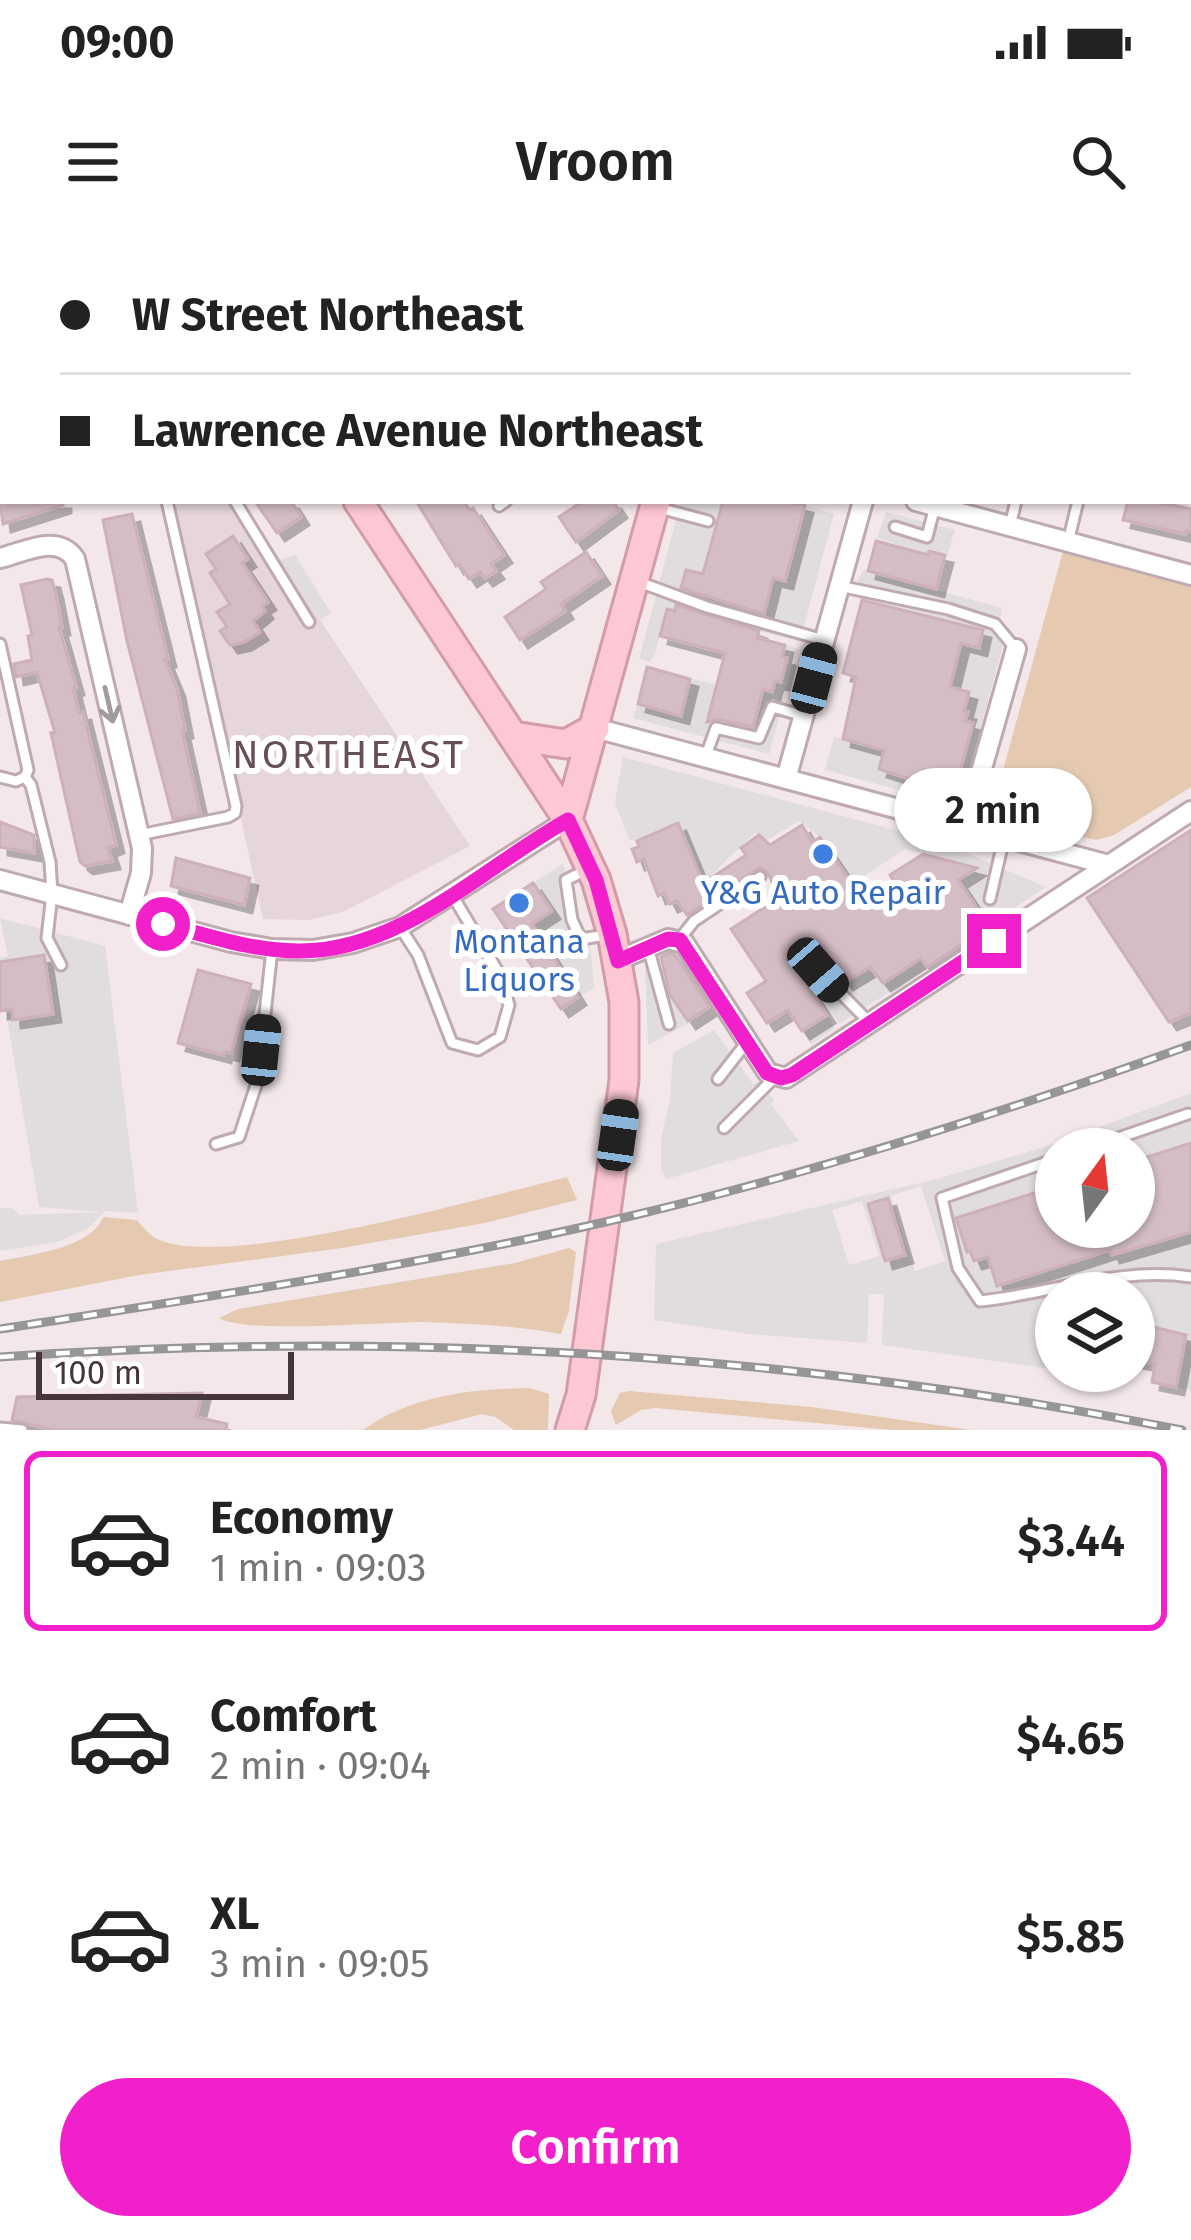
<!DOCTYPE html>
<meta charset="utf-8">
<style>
body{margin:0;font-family:"Fira Sans",sans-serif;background:#f6f6f6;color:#222;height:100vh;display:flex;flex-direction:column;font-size:45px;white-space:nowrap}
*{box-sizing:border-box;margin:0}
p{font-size:39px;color:#767676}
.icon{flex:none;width:66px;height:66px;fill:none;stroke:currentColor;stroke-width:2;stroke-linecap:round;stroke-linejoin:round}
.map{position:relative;height:1190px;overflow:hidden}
.sheet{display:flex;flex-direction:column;background:#fff;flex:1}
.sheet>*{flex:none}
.top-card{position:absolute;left:0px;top:0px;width:1191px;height:264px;box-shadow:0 3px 9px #0004;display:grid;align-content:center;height:264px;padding:0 60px;background:#fff}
.needle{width:78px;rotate:15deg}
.fabs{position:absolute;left:1035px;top:888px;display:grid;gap:24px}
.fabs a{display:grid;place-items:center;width:120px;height:120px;border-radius:50%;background:#fff;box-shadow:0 3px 9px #0004;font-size:60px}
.scale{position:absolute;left:36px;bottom:30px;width:258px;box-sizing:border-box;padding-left:12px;border:6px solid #46363c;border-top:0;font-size:33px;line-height:42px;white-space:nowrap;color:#46363c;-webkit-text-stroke:9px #fff;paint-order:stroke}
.end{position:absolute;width:54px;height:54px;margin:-27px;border:15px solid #f120cb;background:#fff;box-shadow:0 0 0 6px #fff}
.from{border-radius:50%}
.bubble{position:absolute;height:84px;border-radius:42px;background:#fff;box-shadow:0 3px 9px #0004;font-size:39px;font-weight:600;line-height:84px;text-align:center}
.car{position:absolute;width:36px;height:72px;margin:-36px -18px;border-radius:15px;box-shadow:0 0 9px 3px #0007;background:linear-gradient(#222 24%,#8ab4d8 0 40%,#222 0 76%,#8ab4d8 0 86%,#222 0)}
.top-card b{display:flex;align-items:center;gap:42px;height:114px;font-size:45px}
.top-card b+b{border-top:3px solid #e0e0e0}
.top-card i{width:30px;height:30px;background:#222}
ul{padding:21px 0 0;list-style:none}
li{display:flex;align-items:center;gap:36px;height:180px;margin:0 24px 18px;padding:0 36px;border:6px solid transparent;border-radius:18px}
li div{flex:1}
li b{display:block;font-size:45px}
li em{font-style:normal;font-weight:600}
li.selected{border-color:#f120cb}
li>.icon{width:108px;height:108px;stroke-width:1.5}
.action{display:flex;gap:24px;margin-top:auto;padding:24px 60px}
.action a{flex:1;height:138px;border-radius:72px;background:#f120cb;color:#fff;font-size:48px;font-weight:600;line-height:138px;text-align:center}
.status{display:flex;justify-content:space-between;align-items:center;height:84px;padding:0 60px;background:#fff;direction:ltr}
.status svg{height:33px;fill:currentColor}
header{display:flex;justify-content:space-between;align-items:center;height:156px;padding:0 60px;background:#fff;font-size:54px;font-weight:600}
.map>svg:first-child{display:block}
</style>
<div class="status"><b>09:00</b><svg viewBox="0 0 49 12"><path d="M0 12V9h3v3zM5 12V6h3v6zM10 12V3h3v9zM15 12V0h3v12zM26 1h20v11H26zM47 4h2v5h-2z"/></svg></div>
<header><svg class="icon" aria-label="menu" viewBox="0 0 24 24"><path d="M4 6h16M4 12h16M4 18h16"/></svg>Vroom<svg class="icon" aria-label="search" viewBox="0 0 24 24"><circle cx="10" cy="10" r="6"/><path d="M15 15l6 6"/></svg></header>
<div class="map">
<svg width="1191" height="1190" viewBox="0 0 1191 1190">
<defs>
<filter id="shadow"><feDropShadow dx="8" dy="8" stdDeviation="0" flood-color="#0004"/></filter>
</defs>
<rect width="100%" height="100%" fill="#f3e7ea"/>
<path fill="#e6d5da" d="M304,0H701L303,3Z
M171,261H241L470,606L343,672L309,680L263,679Z"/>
<path fill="#e5cab1" d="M1063,311L1191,345V547L1114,595L1096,600L990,578Z
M567,937L577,960L485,983L342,1008L139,1035L0,1062V1021C29,1015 92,1008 103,977L137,980C142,986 149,995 157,999C225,1031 486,957 567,937Z
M569,1008L576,1012L569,1071L561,1094C515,1086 468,1083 422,1082C384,1082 241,1094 219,1078L238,1069L515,1023Z
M530,1148L549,1154L548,1190H514L495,1177L482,1174L420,1190H363C412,1155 472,1149 530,1148Z
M629,1151L812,1167L971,1190H892L656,1168L641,1170L616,1185L611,1171L620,1153Z"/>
<path fill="#e1dcde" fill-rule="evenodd" d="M681,261H723L707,320L805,265L834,274L800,401L667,369L655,413L650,422L639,419Z
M886,272L955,290L947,316L930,311L928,315L877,298Z
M295,315L331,373L321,380L280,320Z
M864,330L1002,368L999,387L1007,389L1006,394L959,566L825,530L834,497L884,510L880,529L923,541V545L936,544L942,550L944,546L955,549L972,484L965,481L967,472L964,471L968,452L950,447L961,403L979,407L983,390L862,357L865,346L857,341Z
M785,405L799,409L769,514L633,478L638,464L681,475L690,438L717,445L707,482L751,494L763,449L772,451L775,441L781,442L787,419L782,417Z
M623,517L943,603L1046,647L988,685L958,640L973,631L970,626L905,609L852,644L820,597L799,581L767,600L755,593L703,643L679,583L637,601L629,599L615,563Z
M563,624L591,712L594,748L578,757L532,684L552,671L533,643Z
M0,678L105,706L138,973L105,971L87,989L57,1002L0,1011V968H12L20,975L101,972L39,967L0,737V718L8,716ZM43,715L44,716L14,780L4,722Z
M844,688L878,740L919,714L928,728L839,784L832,773L828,775L835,788L811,805L802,791L827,775L792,723Z
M661,716L665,746L689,783L648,805L645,727Z
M714,790L753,844L759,842L774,860L771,864L799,901L666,939L661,928V899L670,860L673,813Z
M1191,853V903L1134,921V909H1056V946L956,979L974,1021L993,1015L992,1030L998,1046L1110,1010L1113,1015L1191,992V1150L1176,1147L1186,1096L1147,1084V1076L1134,1074V1053H1056L1053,1093L1056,1106L1052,1129L882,1105L884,1054H869L867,1103L749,1094L654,1080L656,1004L937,939L1054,904ZM921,946L945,1021L915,1031L891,956ZM862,961L879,1016L849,1025L832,970Z"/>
<path fill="#d4bdc5" stroke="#ceb0bb" stroke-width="3" filter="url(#shadow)" d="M0,261H63V265L3,284Z
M255,261H291L301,277L277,293Z
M416,261H463L470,270L473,268L504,315L491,324L496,331L485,338L480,332L469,339L459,324L456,326Z
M583,261H613L619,270L576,302L559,277Z
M723,261H788L805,265L785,341L773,338L764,374L681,348L686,330L703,334Z
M1128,261H1154L1191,269V292L1186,290L1185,294L1123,280Z
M132,274L168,419L165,420L177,449L185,490L182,491L200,573L173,579L127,401L103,280Z
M233,296L248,319L242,323L268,362L262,366L265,371L253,381L260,392L244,402L230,405L220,391L227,387L217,372L230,364L210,333L216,329L206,314Z
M876,301L928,315L929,311L945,315L936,349L868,331Z
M586,312L602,336L561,364L565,371L520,400L505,377L546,349L541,342Z
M47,339L52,340L55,351L62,387H59L76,447L73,448L79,473L83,472L116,605L108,608L112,621L85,626L80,622L51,493H55L37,432L16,437L14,424L32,420L28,396L32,395L21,345Z
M862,360L983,390L979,408L961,403L950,447L969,452L964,471L968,472L965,481L973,483L955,549L944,546L943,550L879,529L884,510L843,499L856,437L843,433Z
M676,365L759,391L757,398L785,405L782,417L787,418L781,442L775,441L772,452L763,449L753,487L718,479L707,482L725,413L660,396L667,369L675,371Z
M647,427L690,439L681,476L638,464Z
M0,582L34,595V613L0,607Z
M678,583L703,643L746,615L741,608L759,595L770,605L802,585L812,602L820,597L854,647L859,643L875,667L900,651L890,635L923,614L977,628L958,640L989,686L927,727L921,718L883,743L870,727L845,742L821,704L792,722L827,775L802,791L788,770L767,783L747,753L766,741L731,689L779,658L768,633L760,627L687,675L677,661L670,664L664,653L658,656L644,619L637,622L632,609L639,607L637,601Z
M1191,590V773L1169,782L1087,658Z
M176,618L250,638L244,665L171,646Z
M533,643L552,671L532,684L578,757L561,769L493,669Z
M669,713L675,715L709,767L688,781L670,755L661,717Z
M44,715L53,774L13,780L12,769L0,771V722Z
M198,730L251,744L231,813L224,811L223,815L178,803Z
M1191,903V992L1112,1015L1110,1010L997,1046L988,1017L974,1021L970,1011L967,1012L956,978L1056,946V987H1134V921Z
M888,958L905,1015L885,1021L868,964Z
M1134,1082L1186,1095L1176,1147L1152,1142L1155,1124L1134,1120Z
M202,1153L196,1177L227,1184L226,1190H54L12,1180L17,1157Z"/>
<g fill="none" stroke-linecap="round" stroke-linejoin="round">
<defs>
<path id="lane" d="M676,0L689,3
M629,3L630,0
M839,3L840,0
M898,3L899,0
M1089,3L1090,0
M0,220L3,219
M235,261L309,382
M499,266L506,261
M659,268L708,281
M1010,286L1016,261
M895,287L927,297L935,266
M1068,302L1078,261
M639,342L707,367L824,400
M839,346L948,369L995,384L1016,409
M0,404L28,530L25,537L16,541L0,537
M705,518L716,488L759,498L772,467L804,476
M25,537L31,545L50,622L52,654L47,698L61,725
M139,595L228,577L235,573L236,566L167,261
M586,630L566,640L572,680L581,699L606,695
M990,659L1004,598
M400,687L418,715L452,803L478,810L500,797L509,765L500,735L451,653
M679,700L694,681L760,637
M648,707L669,784
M818,730L870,783
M718,839L747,802
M724,888L775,837
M216,904L239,897L258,839L272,709
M1086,909L1188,874
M1056,919L942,958L958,1028L980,1061C1049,1054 1121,1026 1191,1037
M0,1188L22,1190"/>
<path id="street" d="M1127,0L1138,3
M317,3L318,0
M916,261L1191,335
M0,318C25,312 58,293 75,319L142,608L141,633L129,675
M595,488L1109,625
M786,539L863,261
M965,588L1016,409
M0,640L231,702L272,709L313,710L353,703L400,687L568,580
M618,720L668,699L684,703L768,833L786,838L1191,571"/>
<path id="secondary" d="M183,0L185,3
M725,3V0
M358,261L568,580L596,640L612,694L624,762V840L581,1155L570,1190
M513,496L566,504L595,488
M568,580L656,261"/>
</defs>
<use href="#lane" stroke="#beaab0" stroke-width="15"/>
<use href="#street" stroke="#beaab0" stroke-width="24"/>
<use href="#secondary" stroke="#d49ba8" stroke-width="33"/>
<use href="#lane" stroke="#fff" stroke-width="9"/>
<use href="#street" stroke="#fff" stroke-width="18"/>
<use href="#secondary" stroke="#fcc8d3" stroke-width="27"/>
<defs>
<path id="rail" d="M0,1089C212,1056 426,1025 635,975C824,930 1008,871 1191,805
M0,1117C396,1090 792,1113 1182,1190"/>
</defs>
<use href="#rail" stroke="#969696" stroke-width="9"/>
<use href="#rail" stroke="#fff" stroke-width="4.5" stroke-dasharray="14" stroke-linecap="butt"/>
</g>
<defs><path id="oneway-shaft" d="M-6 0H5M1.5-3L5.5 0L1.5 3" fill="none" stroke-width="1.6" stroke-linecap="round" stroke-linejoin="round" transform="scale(3)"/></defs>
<use stroke="#a29a9e" href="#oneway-shaft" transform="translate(109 465) rotate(77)"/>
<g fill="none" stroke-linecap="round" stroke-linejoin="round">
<path stroke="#f120cb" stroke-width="15" d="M163,684C207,695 252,711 298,711C401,712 483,627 568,580L596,640L618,721L668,699L680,700L767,833L781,838L792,835L994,701"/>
</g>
<g fill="#3f7fe0" stroke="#fff" stroke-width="4.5">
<circle cx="823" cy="614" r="12"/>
<circle cx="519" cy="663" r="12"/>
</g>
<g text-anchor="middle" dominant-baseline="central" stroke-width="12" stroke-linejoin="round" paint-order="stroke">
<g font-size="33" fill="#366cbe" stroke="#fff">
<text x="823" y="653">Y&amp;G Auto Repair</text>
<text x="519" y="702">Montana<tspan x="519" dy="38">Liquors</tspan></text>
</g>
<g font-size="39" letter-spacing="3" fill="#684e58" stroke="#fff">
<text x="349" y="515">NORTHEAST</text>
</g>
</g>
</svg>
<div class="fabs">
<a><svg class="needle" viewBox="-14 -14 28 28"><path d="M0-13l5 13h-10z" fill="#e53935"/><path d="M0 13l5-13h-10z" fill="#767676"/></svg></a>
<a><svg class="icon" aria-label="layers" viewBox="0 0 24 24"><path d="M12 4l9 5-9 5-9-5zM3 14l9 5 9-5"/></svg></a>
</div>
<div class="scale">100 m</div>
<i class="end from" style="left:163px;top:684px"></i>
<i class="end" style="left:994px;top:701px"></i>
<div class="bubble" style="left:894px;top:528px;width:198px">2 min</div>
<i class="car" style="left:814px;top:438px;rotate:15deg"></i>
<i class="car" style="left:818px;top:730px;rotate:139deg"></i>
<i class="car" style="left:261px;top:810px;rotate:6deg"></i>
<i class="car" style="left:618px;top:895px;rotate:8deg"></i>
<div class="top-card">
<b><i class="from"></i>W Street Northeast</b>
<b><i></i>Lawrence Avenue Northeast</b>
</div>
</div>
<section class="sheet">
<ul>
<li class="selected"><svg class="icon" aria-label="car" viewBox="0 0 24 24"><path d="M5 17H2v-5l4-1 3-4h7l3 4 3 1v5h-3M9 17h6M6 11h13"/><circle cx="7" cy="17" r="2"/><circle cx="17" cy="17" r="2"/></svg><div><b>Economy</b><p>1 min · 09:03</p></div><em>$3.44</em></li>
<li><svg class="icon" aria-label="car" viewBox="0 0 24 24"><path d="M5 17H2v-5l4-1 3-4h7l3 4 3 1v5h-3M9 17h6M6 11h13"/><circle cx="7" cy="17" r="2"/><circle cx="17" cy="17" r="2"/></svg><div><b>Comfort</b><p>2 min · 09:04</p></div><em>$4.65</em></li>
<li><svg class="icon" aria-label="car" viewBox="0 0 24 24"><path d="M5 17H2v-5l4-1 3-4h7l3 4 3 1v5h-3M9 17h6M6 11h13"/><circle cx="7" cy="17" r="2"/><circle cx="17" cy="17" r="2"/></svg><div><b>XL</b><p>3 min · 09:05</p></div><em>$5.85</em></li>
</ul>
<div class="action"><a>Confirm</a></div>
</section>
